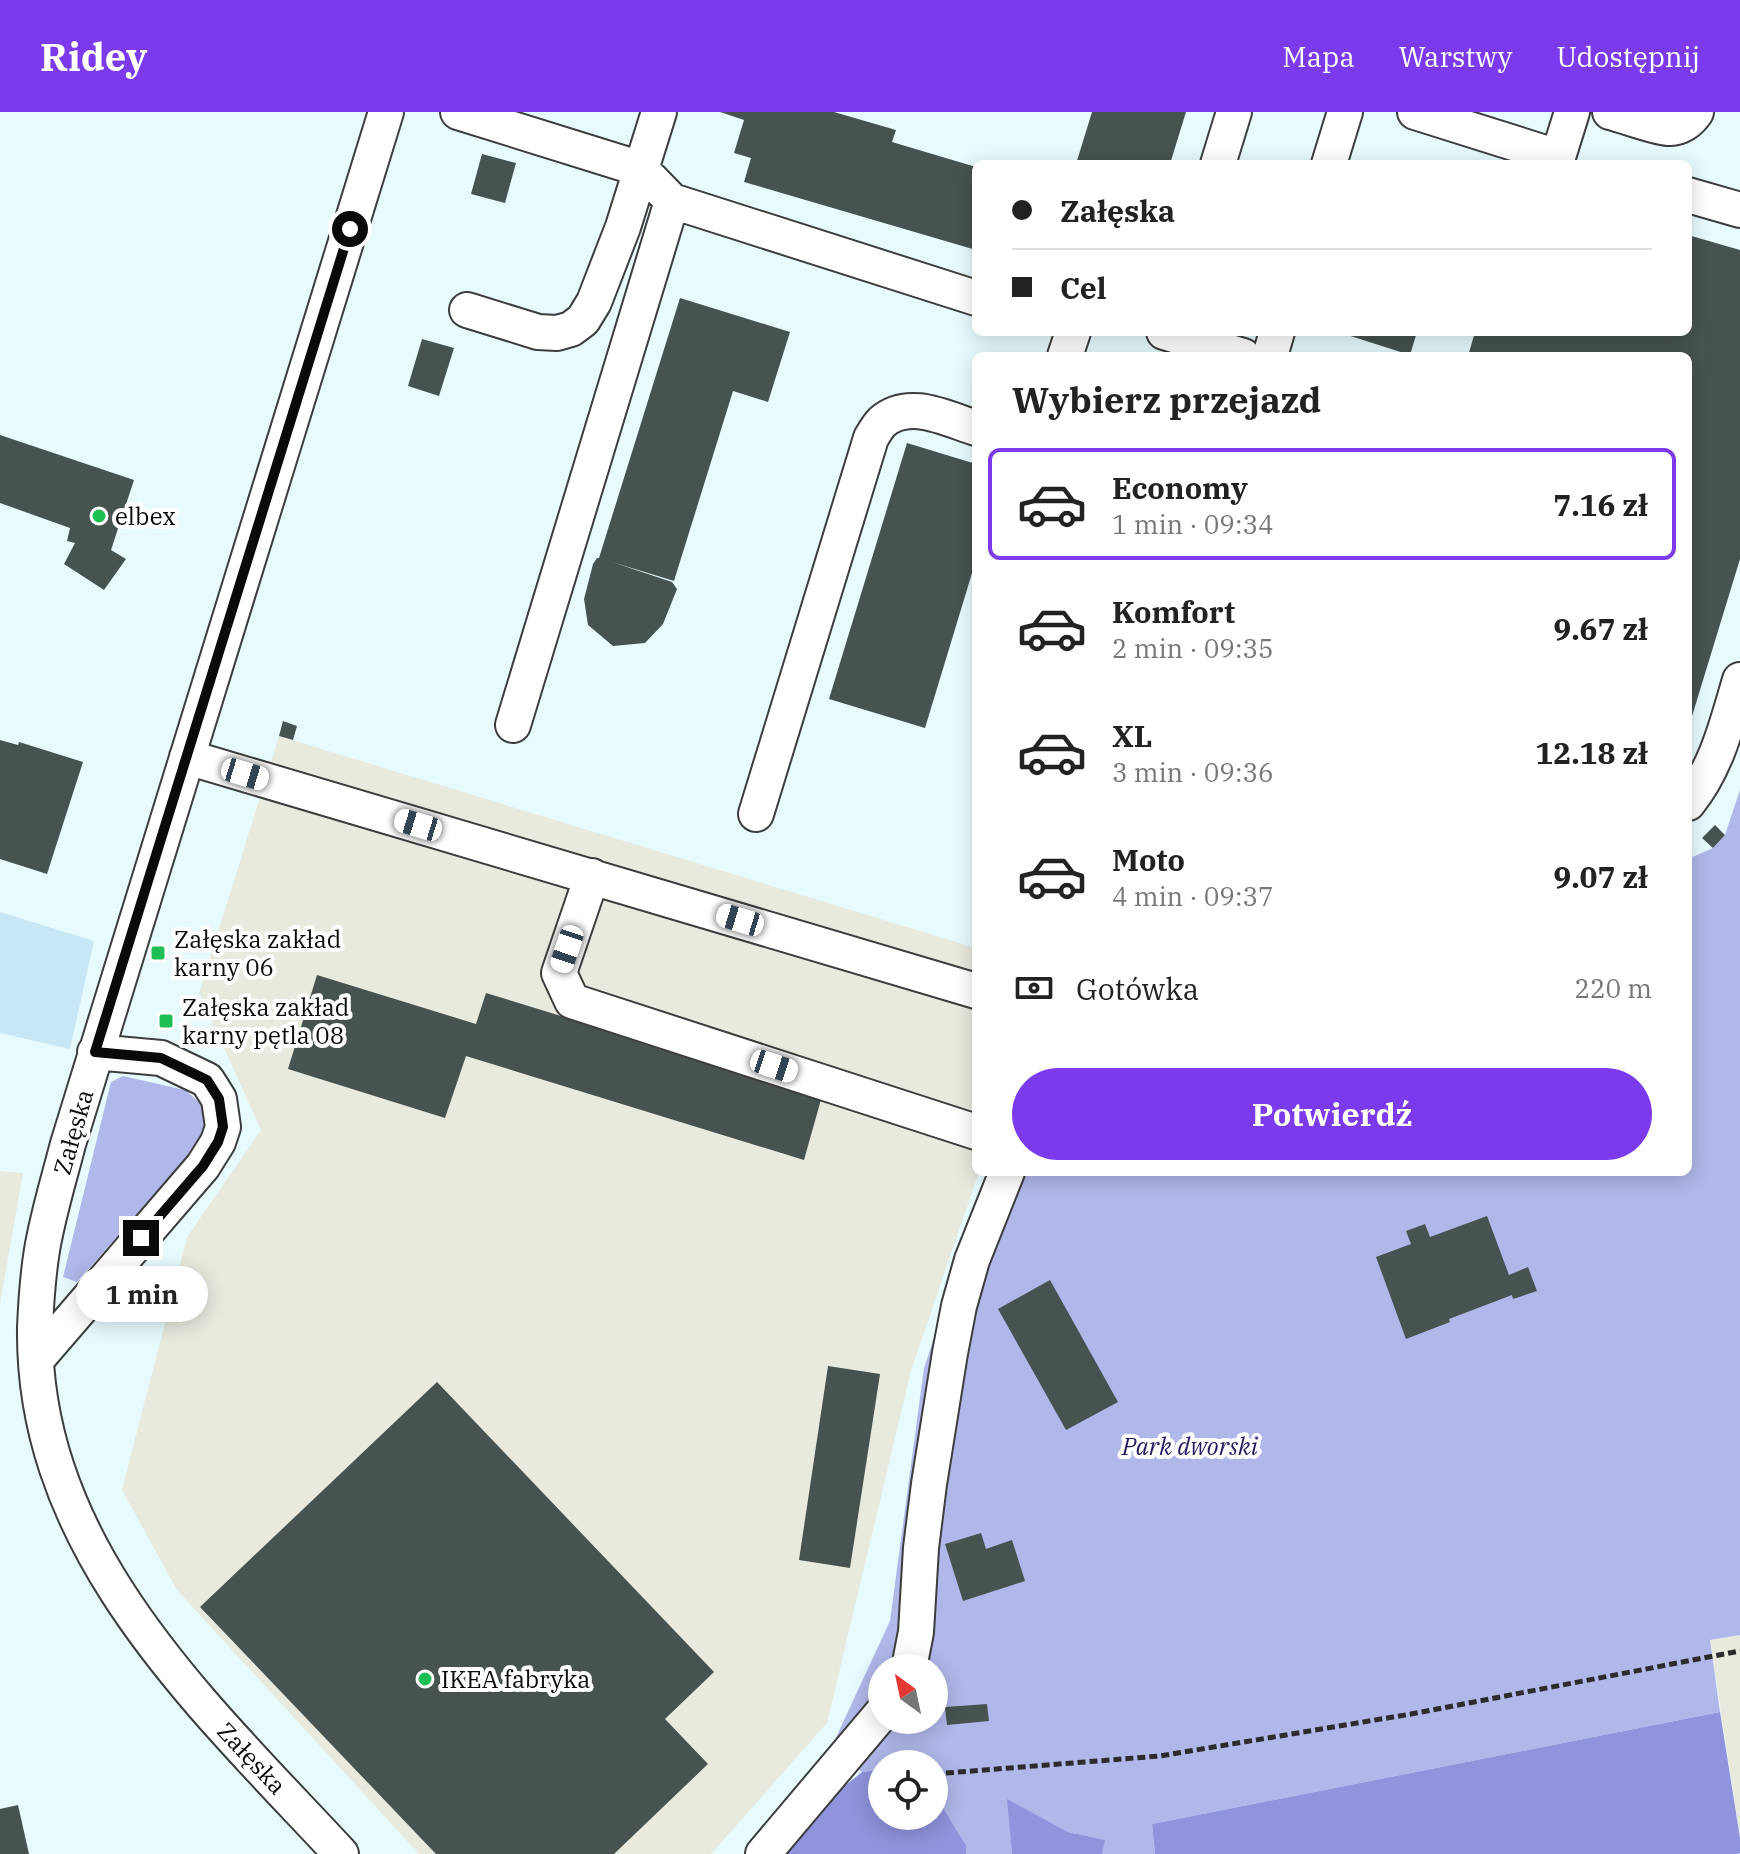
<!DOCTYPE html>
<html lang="pl">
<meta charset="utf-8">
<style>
body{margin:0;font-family:"IBM Plex Serif",serif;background:#f6f6f6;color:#222;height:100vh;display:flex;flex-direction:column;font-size:30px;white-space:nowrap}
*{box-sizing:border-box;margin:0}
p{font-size:26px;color:#767676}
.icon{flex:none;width:44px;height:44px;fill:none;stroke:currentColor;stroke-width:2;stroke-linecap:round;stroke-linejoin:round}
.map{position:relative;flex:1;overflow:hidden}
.panel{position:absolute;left:972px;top:240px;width:720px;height:824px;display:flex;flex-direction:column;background:#fff;border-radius:12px;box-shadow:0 4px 20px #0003}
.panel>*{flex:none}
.top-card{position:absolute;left:972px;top:48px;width:720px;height:176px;border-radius:12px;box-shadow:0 4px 20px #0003;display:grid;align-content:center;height:176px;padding:0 40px;background:#fff}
.needle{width:52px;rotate:327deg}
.fabs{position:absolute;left:868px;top:1542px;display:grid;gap:16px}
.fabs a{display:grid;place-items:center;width:80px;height:80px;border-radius:50%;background:#fff;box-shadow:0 4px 20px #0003;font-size:40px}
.end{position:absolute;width:36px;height:36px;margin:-18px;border:10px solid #0a0a0a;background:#fff;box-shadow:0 0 0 4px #fff}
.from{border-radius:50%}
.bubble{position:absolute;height:56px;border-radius:28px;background:#fff;box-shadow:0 4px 20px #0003;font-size:26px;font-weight:700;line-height:56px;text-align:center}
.car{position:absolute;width:24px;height:48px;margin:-24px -12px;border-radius:10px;box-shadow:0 0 6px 2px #0007;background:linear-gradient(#fff 24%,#345 0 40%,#fff 0 76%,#345 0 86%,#fff 0)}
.top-card b{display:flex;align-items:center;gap:28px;height:76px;font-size:30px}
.top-card b+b{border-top:2px solid #e0e0e0}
.top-card i{width:20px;height:20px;background:#222}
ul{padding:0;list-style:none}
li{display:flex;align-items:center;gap:24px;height:112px;margin:0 16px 12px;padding:0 24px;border:4px solid transparent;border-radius:12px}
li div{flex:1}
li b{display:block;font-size:30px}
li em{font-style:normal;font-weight:700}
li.active{border-color:#7c3aed}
li>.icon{width:72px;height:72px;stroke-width:1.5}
h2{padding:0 40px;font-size:36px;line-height:96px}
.pay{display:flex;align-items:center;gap:20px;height:88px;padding:0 40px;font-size:30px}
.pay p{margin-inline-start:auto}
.action{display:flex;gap:16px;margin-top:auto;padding:16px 40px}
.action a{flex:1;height:92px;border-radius:48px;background:#7c3aed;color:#fff;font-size:32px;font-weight:700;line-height:92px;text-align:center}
header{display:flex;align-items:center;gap:48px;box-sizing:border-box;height:112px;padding:0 40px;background:#7c3aed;color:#fff}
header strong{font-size:38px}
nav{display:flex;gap:44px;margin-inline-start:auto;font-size:28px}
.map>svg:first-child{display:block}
</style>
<header>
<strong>Ridey</strong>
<nav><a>Mapa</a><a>Warstwy</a><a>Udostępnij</a></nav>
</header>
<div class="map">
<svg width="1740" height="1742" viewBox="0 0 1740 1742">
<rect width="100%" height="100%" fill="#e7fbff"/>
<path fill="#e7eadd" d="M279,624L976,836V1060H979L911,1259L827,1611L711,1742H419L177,1478L122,1378L187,1125L261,1018L199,881Z
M0,1059L23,1061L0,1192Z
M1740,1523V1726L1710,1528Z"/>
<path fill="#c7e7f6" d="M0,800L94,829L70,937L0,921Z"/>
<path fill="#b0b8ea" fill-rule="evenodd" d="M1740,678V1523L1710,1528L1720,1600L1152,1712L1155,1742H1102L1104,1728L1068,1720L1008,1688L1012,1742H966V1733L937,1686L934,1650L919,1652H882V1657L862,1660L832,1634L890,1509L924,1256L976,1099L991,1060H1688V747L1713,736L1725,723ZM882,1556H934V1608H882Z
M123,964L185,978L213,1002L203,1027L77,1170L63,1165L111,970Z"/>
<path fill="#8f94dc" d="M1720,1600L1740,1726V1741L1738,1742H1155L1152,1712Z
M935,1649L937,1686L966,1733V1742H786L832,1684L862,1660L882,1657V1704H934V1652H919Z
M1007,1687L1068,1720L1105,1728L1102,1742H1012Z"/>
<path fill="#465350" d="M720,0H834L896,18L892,30L976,55V138L744,70L751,46L734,41L744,8Z
M1092,0H1186L1170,52H1076Z
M482,42L516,51L505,91L471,82Z
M1688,123L1740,138V447L1689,614L1688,244H1468L1475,220H1688Z
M680,186L790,220L768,290L733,279L674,469L612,450L672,470L677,477L663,512L645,531L613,534L588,513L584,487L593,452L597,446H599Z
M1338,220H1417L1410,243Z
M422,227L454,236L439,284L408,274Z
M0,323L134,368L111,438L126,447L104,478L64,452L75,431L67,429L70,416L0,391Z
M907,331L976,352V448L925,616L829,587Z
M283,609L297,614L293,628L279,624Z
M0,628L18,633L19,630L83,650L47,762L0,747Z
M1715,713L1725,723L1713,736L1702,726Z
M317,863L476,912L486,881L822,984L804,1048L466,944L445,1006L288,957Z
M1487,1104L1509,1163L1528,1155L1537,1179L1513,1187L1512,1183L1449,1207L1450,1210L1406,1227L1376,1145L1411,1132L1406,1119L1425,1112L1430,1125Z
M1050,1168L1118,1290L1066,1318L998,1197Z
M828,1254L880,1262L850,1456L799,1448Z
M437,1270L714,1560L665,1607L708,1652L614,1742H436L200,1495Z
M981,1421L986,1437L1012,1428L1025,1469L963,1489L945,1432Z
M987,1592L989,1609L947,1613L945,1595Z
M18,1693L29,1742H0V1697Z"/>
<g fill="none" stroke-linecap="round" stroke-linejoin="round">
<defs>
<path id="minor" d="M458,0L641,57L672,89L976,186
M1415,0L1558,45L1572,0
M1610,0C1626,4 1654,15 1668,16C1680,17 1690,9 1696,0
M1218,52L1234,0
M1329,52L1345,0
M1688,83L1740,98
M467,198L538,220L557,221L571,217L583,208L594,190L623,115L659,0
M1164,220L1243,244
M1065,244L1073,220
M1270,244L1277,220
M513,613L672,89
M187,645L976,879
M1688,691C1717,655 1727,612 1740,568
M756,702L871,326C874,321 878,314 882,310C909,286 947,307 976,316
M592,764L559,861L572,889L976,1020
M37,1247L203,1054L218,1030L223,1015L219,987L207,968L161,946L95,940
M909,1556L916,1520L921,1436L929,1372L950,1241L959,1194L972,1148L1007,1060
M341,1742C202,1592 32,1438 35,1216C36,1191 38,1163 42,1138C48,1102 59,1067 68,1032L386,0
M763,1742L882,1601"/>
</defs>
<use href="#minor" stroke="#3d3d3d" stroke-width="38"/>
<path stroke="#2c2c2c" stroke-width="5" stroke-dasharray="8 4" stroke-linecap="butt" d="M934,1662L1160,1644L1411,1602L1740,1539"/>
<use href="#minor" stroke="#fff" stroke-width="34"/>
</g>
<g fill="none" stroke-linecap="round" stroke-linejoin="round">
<path stroke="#0a0a0a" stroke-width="10" d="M141,1126L203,1054L218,1030L223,1015L219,987L207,968L161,946L95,940L350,117"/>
</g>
<g fill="#1dbf54" stroke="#fff" stroke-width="3">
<circle cx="99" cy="404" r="8"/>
<rect x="150" y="833" width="16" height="16" rx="4"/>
<rect x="158" y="901" width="16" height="16" rx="4"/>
<circle cx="425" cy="1567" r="8"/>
</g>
<g text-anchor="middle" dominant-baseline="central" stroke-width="8" stroke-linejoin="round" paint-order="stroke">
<g font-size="24" fill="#0a0a0a" stroke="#fff" text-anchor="start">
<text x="115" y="404">elbex</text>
<text x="174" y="827">Załęska zakład<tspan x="174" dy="28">karny 06</tspan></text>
<text x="182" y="895">Załęska zakład<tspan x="182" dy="28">karny pętla 08</tspan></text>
<text x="441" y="1567">IKEA fabryka</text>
</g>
<g font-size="24" fill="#0a0a0a" stroke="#fff">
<text transform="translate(73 1020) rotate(-74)">Załęska</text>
<text transform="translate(252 1646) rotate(47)">Załęska</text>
</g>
<g font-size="24" font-style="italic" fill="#261963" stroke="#fff">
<text x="1190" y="1334">Park dworski</text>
</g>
</g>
</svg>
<div class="fabs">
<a><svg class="needle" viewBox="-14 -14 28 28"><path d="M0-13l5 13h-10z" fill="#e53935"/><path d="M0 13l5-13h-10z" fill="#767676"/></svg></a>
<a><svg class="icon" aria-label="locate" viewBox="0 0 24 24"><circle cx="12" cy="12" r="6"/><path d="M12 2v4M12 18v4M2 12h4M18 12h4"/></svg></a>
</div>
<i class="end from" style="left:350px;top:117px"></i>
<i class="end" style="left:141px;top:1126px"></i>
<div class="bubble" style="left:76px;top:1154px;width:132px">1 min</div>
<i class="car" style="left:245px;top:662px;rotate:107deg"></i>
<i class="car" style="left:418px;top:713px;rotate:287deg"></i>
<i class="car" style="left:740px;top:808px;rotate:287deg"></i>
<i class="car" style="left:567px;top:837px;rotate:199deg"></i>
<i class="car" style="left:774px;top:954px;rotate:108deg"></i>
<div class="top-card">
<b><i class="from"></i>Załęska</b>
<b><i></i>Cel</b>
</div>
<section class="panel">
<h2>Wybierz przejazd</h2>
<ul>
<li class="active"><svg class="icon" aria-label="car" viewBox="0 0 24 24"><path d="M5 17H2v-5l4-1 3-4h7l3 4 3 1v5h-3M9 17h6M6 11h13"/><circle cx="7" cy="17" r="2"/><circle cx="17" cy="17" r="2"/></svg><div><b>Economy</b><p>1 min · 09:34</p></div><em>7.16 zł</em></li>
<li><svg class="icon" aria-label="car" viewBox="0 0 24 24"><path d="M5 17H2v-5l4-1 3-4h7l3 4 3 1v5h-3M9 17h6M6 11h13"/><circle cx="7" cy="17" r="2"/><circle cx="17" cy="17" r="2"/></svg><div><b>Komfort</b><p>2 min · 09:35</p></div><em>9.67 zł</em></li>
<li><svg class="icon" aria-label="car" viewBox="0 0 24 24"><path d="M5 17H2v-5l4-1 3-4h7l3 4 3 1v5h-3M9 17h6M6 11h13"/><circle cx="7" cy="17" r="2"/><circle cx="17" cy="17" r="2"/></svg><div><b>XL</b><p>3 min · 09:36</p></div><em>12.18 zł</em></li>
<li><svg class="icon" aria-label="car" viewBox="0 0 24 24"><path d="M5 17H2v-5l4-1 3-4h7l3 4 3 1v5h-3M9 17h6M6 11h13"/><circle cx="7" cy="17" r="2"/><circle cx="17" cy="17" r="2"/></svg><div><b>Moto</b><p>4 min · 09:37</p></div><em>9.07 zł</em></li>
</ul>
<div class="pay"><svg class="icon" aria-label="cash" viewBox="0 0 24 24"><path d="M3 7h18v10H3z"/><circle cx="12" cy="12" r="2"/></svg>Gotówka<p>220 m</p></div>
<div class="action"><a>Potwierdź</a></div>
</section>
</div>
